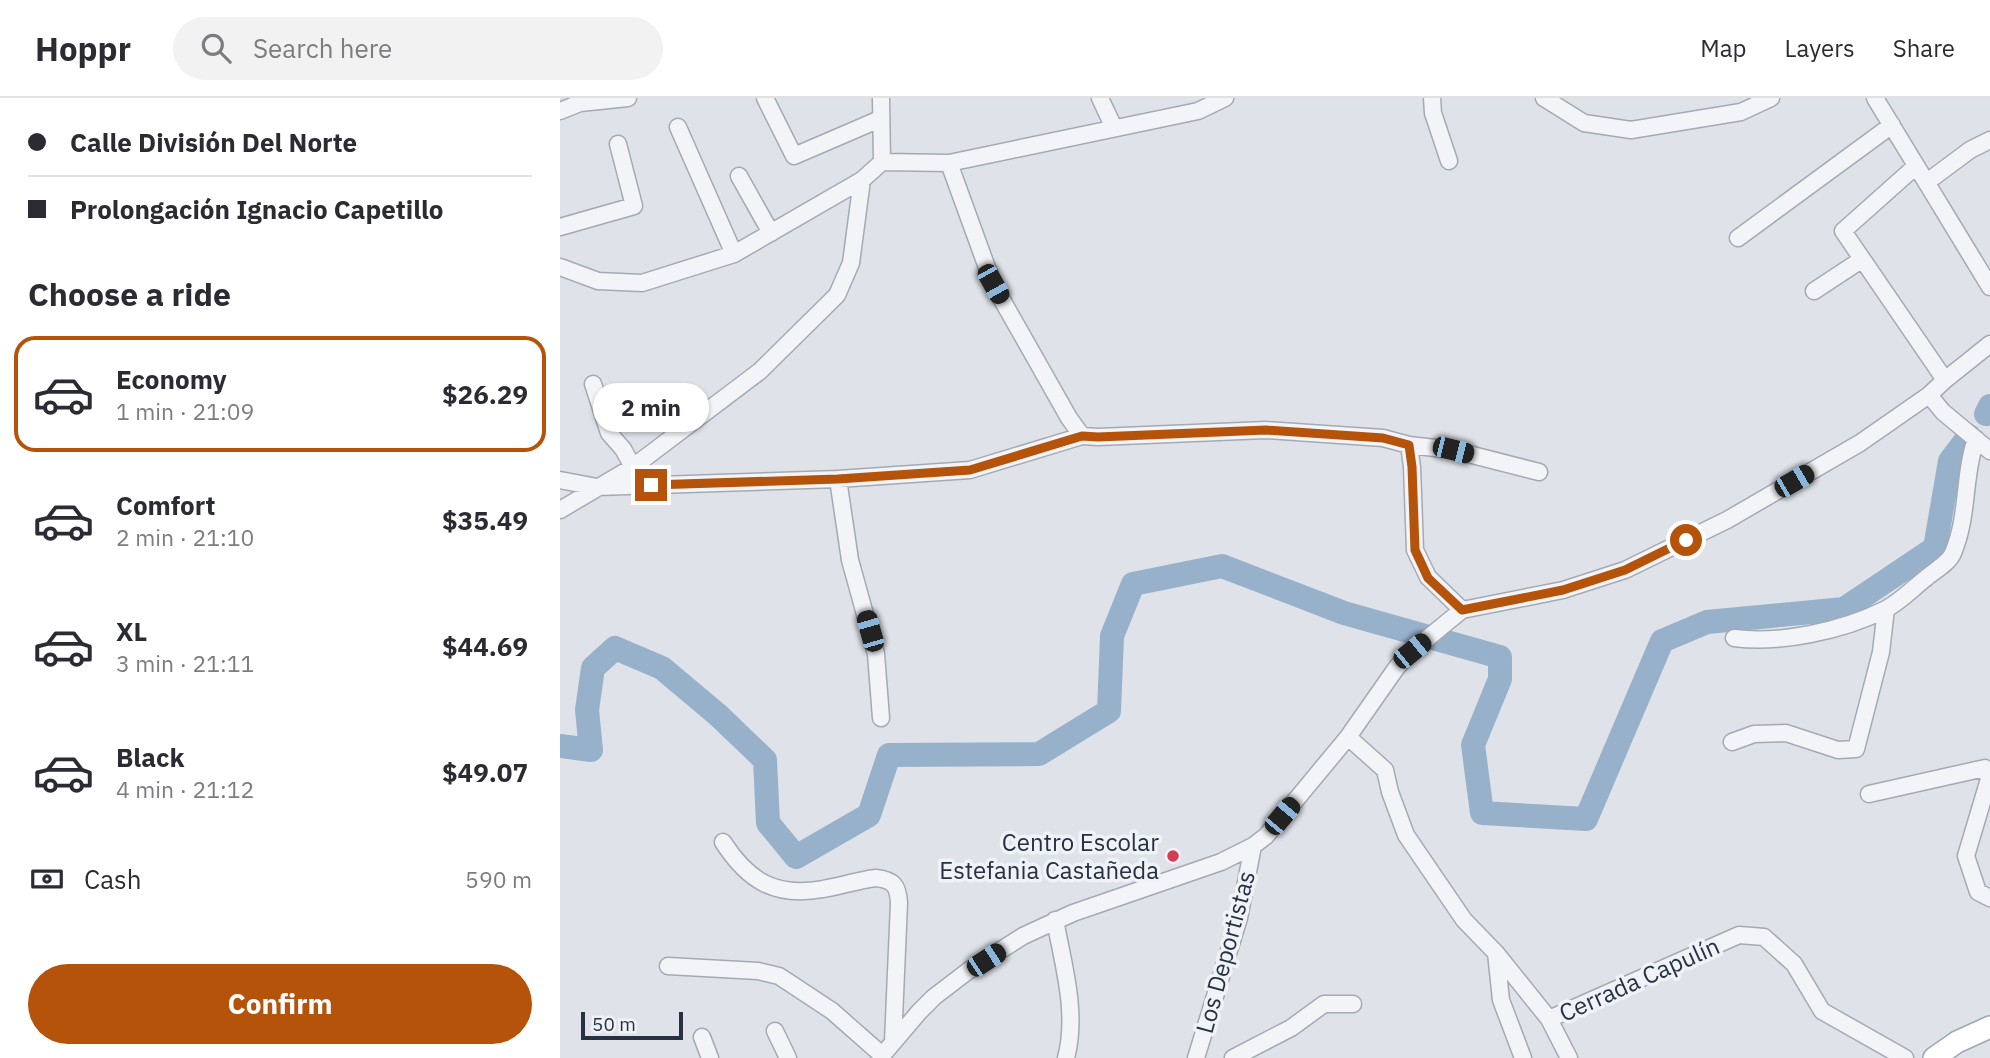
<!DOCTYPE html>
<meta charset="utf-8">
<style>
body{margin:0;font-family:"IBM Plex Sans",sans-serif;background:#f2f2f3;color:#2b2b33;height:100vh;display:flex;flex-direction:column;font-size:26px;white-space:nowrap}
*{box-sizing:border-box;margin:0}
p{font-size:23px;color:#7c7c81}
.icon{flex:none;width:38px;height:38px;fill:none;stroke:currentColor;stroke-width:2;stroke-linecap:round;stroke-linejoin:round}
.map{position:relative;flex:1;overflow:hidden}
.side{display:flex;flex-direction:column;background:#fff;width:560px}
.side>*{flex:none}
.hud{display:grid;align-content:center;height:154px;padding:0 28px;background:#fff}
.scale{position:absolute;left:21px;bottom:18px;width:102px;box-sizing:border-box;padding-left:7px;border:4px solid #273141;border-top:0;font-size:19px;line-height:24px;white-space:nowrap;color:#273141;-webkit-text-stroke:5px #eff2f6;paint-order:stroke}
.end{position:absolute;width:32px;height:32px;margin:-16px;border:9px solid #b45309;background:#fff;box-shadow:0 0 0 4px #fff}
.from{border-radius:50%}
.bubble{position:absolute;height:49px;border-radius:24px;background:#fff;box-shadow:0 2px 5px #0004;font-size:23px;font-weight:700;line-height:49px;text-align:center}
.car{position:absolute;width:21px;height:42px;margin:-21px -10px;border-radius:9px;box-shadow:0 0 5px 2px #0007;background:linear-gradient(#222 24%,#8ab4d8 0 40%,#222 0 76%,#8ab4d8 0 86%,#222 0)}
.hud b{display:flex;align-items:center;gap:24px;height:66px;font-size:26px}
.hud b+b{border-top:2px solid #e1e1e2}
.hud i{width:18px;height:18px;background:#2b2b33}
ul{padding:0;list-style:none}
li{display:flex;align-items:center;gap:21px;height:116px;margin:0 14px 10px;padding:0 14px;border:4px solid transparent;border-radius:21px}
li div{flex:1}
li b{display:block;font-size:26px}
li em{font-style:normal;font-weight:700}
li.selected{border-color:#b45309}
li>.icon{width:63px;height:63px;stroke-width:1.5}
h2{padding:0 28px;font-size:32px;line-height:84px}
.pay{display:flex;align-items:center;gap:18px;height:77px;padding:0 28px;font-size:26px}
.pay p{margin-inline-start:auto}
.cta{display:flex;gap:14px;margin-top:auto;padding:14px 28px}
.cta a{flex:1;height:80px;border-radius:42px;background:#b45309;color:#fff;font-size:28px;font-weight:700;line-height:80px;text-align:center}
header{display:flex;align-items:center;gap:42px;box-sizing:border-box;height:98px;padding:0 35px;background:#fff;border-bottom:2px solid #e1e1e2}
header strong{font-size:33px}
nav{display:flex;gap:38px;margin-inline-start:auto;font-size:24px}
.search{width:490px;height:63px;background:#f2f2f3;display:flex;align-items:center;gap:18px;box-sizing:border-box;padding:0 24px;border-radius:38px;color:#7c7c81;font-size:26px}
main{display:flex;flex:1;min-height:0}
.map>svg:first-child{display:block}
</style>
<header>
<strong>Hoppr</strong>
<div class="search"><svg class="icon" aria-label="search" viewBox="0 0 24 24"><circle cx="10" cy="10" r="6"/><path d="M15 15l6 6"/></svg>Search here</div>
<nav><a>Map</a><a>Layers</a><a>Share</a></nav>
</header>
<main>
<section class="side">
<div class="hud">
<b><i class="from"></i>Calle División Del Norte</b>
<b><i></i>Prolongación Ignacio Capetillo</b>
</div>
<h2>Choose a ride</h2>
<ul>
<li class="selected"><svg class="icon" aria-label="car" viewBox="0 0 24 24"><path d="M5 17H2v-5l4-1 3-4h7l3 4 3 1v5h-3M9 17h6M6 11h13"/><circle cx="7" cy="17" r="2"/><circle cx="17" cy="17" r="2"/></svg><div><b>Economy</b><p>1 min · 21:09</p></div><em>$26.29</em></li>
<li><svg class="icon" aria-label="car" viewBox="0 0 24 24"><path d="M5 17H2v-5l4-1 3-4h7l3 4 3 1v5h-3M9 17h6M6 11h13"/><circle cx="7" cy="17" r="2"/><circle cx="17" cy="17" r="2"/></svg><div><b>Comfort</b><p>2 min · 21:10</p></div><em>$35.49</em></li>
<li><svg class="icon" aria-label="car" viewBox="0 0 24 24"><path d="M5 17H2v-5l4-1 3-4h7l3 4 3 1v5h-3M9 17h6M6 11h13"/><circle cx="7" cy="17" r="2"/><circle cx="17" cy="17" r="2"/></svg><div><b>XL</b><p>3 min · 21:11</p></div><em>$44.69</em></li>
<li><svg class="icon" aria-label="car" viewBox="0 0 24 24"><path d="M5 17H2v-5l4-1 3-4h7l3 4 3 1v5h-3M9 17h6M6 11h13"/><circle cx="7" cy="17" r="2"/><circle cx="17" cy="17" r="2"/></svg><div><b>Black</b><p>4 min · 21:12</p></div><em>$49.07</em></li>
</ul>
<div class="pay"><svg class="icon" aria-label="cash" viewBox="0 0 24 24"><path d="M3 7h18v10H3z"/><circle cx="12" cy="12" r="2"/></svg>Cash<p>590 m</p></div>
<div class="cta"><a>Confirm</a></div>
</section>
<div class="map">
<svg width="1430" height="960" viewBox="0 0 1430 960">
<rect width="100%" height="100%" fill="#dfe3e9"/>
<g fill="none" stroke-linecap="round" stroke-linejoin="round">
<path stroke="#98b1cb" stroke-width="24" d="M1426,316L1430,308
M0,648L31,652L27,612L33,570L55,550L102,570L158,617L205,662L208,725L236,759L309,717L329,657L479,656L549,613L552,538L573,486L662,468L784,515L940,559V581L913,647L922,715L1026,721L1102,543L1147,524L1284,511L1375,450L1390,363L1409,338"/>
<defs>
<path id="minor" d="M205,0L234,58L320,21
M321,0L322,64
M540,0L554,30
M872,0L873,15L889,63
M984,0L1024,25L1071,32L1181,14L1211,0
M1315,0L1430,189
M0,13L20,5L68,0
M118,29L174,156
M322,64L389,65L638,13L665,0
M389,65L433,186L509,320L522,338
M1356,68L1283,133L1385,282
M179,78L211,135
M1367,84L1410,52L1430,42
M0,129L74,108L58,46
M1178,140L1332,27
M0,169L38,183L82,185L174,156L302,82L322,64
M1254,193L1301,162
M33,286L49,335L63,351L73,369
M1369,297L1383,314L1430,353
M849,347L852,369L855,452L868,479L902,512
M278,381L290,462L316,556L321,620
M0,382L37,389L278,381L410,372L522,338L538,339L706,332L823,340L849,347L893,352L979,374
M0,412L73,369L200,273L277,197L291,165L302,82
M902,512L1003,492L1065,472L1167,422L1300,345L1369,297L1385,282L1430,246
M1174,540C1219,546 1282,533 1324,512C1339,505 1353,490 1366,480C1374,473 1389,465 1393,455C1409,417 1403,378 1416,341
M788,639L825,672L830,694L846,737L904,822L936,855L989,921L1009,960
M1172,644L1194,636L1226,635L1278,652L1296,651L1321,554L1326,511
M1309,696L1425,670L1429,681L1406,758L1418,794L1430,800
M163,744C188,783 216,800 263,791C281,788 298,782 316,780C334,782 338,788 339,805L333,944
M495,822C503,866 518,915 506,960
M936,855L941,902L963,960
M108,868L198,873L219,878L272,913L322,957
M989,921L1179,837L1204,839L1234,866L1262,913L1345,960
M215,933L228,960
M142,939L150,960
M320,960L359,914L374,899L408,873L463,838L513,815L661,764L693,748L706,738L788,639L837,569L852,553L902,512
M636,960L679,820L693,748
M673,960L731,930L764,906H793"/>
<path id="major" d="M1374,960L1397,944L1430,929"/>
</defs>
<use href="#minor" stroke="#a4aab3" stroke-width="19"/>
<use href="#major" stroke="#9ea7b5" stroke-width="24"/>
<use href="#minor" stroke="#f2f4f7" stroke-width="16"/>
<use href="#major" stroke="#fff" stroke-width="21"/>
</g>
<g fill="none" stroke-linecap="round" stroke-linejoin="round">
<path stroke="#b45309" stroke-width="9" d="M91,387L278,381L410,372L522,338L538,339L706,332L823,340L849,347L852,369L855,452L868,480L902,512L1003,492L1065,472L1126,442"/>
</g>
<circle fill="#d53d55" stroke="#eff2f6" stroke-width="2.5" cx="613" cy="758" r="7"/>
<g text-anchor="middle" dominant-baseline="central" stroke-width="7" stroke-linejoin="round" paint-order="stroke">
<g font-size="24" fill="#273141" stroke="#eff2f6" text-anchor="end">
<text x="599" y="744">Centro Escolar<tspan x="599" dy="28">Estefania Castañeda</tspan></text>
</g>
<g font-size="24" fill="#273141" stroke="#eff2f6">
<text transform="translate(665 854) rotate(-75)">Los Deportistas</text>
<text transform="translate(1079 881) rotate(-24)">Cerrada Capulín</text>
</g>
</g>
</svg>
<div class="scale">50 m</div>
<i class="end from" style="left:1126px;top:442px"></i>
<i class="end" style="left:91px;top:387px"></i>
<div class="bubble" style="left:33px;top:285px;width:116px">2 min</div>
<i class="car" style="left:433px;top:186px;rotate:151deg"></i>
<i class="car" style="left:893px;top:352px;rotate:104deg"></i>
<i class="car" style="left:1234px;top:383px;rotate:60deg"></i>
<i class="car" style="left:310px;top:533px;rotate:344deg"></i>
<i class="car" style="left:852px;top:553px;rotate:51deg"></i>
<i class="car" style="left:722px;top:718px;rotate:40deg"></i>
<i class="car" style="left:426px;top:862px;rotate:57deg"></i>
</div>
</main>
